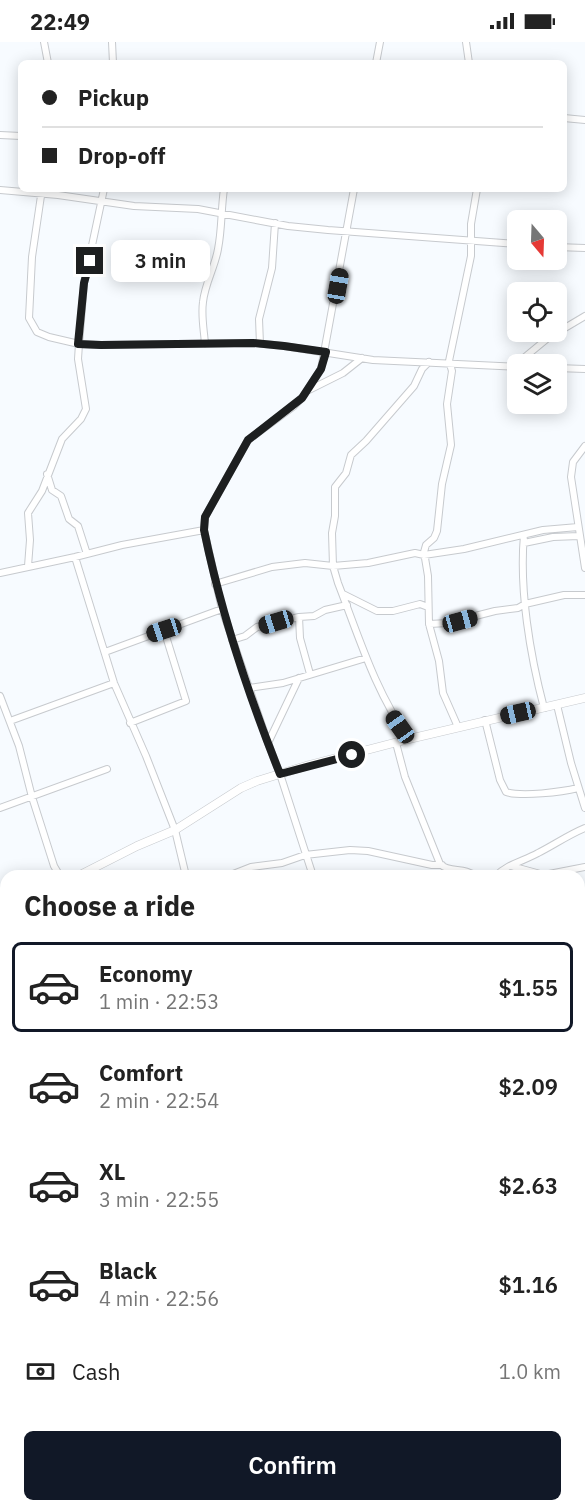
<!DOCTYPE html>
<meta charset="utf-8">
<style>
body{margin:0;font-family:"IBM Plex Sans",sans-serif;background:#f2f2f2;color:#222;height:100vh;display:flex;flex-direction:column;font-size:22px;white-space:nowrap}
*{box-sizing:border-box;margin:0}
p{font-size:20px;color:#767676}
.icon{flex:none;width:33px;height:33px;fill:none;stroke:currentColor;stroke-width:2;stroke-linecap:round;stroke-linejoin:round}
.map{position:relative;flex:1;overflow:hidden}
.drawer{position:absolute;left:0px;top:828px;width:585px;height:642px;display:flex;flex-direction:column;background:#fff;border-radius:18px 18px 0 0;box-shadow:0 3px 15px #0003}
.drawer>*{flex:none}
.guide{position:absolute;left:18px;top:18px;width:549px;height:132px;border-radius:9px;box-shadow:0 3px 15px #0003;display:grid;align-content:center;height:132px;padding:0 24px;background:#fff}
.needle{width:39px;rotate:161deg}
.buttons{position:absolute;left:507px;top:168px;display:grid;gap:12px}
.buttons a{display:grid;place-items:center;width:60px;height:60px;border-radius:9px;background:#fff;box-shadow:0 3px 15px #0003;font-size:30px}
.end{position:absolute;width:27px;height:27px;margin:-14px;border:8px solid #1d1f20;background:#fff;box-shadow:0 0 0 3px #fff}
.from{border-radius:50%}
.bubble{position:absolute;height:42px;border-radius:9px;background:#fff;box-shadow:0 3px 15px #0003;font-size:20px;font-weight:600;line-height:42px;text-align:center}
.car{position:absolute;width:18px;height:36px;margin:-18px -9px;border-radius:8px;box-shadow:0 0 4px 2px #0007;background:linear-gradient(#222 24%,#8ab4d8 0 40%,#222 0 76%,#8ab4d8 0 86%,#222 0)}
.guide b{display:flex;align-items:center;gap:21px;height:57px;font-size:22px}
.guide b+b{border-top:2px solid #e0e0e0}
.guide i{width:15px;height:15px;background:#222}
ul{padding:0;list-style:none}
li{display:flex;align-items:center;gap:18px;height:90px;margin:0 12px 9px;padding:0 12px;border:3px solid transparent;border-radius:9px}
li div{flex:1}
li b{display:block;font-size:22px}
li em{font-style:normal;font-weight:600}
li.active{border-color:#111827}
li>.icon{width:54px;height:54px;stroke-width:1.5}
h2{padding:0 24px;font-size:27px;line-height:72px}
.pay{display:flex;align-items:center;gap:15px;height:66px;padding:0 24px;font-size:22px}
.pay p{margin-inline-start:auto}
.primary-button{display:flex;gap:12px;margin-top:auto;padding:12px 24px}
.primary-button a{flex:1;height:69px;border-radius:9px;background:#111827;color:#fff;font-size:24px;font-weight:600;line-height:69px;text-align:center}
.status{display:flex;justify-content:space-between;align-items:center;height:42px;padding:0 30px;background:#fff;direction:ltr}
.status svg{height:16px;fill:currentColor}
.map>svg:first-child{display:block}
</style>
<div class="status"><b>22:49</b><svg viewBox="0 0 49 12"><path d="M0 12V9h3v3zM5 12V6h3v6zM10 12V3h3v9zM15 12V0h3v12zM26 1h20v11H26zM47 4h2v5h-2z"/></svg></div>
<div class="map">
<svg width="585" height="1470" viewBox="0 0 585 1470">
<rect width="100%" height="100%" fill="#f7fbff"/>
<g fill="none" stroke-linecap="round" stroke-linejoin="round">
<path stroke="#3fb0b4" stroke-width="1.5" d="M579,894L584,890"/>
<defs>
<path id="minor" d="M44,0L48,21
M112,0L113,21
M466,0L469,21
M376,21L380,0
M564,76L585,78
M0,93L21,94
M42,147L32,215L29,276L37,290L49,295L79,302L101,303L253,301L284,304L373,318L518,325
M0,148L58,153L134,164L198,167L288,184L328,188L518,202
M556,205L585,206
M205,302C204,288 201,274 203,260C205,241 215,225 218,207C222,187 221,167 224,147
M260,302L259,277L272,226L275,181
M514,324L548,296L585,274
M556,326L585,327
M309,348L343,331L362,316
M585,404L573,420L571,435L585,526
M47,432L52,448L61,454L69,477L78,484L87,512
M524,493C519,547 530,613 544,666
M524,501L553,495L579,494
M75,515L114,641L146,714L175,788L186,834
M28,524L30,498L28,471L42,449L62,397L81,377L86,367L78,317L79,302L84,241L104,147
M0,531L75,515L122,503L204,488
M215,542L272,525L305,521L333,524L368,521L415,511L424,513L464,507L543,488L578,485
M343,552L377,569H393L420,562L428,565
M299,575L300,596L310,632
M429,582L448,581L495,569L518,566L525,562L564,553H585
M232,598L245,594L257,585L299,575L314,574L325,568L347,563
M105,610L222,567
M249,646L283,641L366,616
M0,654L19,704L32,755L54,824L60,834
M557,663L571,721L585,766
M485,678L500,738L506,750C522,755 562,750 578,746
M10,679L114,641
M130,681L186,659L164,588
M458,685L443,651L439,619L429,582L428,534L424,510L426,503L434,496L437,489L442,442L451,403L447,362L452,329L449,319L471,214V182L477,147
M409,697C375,649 359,595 338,541L333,524L332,491L335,474V445L346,431L351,413L366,399L414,344L422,327L429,320
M268,701L299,636
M396,701L405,735L440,822C449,831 465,825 475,834
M0,766L107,727
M511,824L544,833L585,825
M228,834L251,825L282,821L305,813L350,808L368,809L432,823H442
M313,834L280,732L268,701L222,567L204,488L205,475L248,398L294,364L302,356L321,327L354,147
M496,834C507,822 524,819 538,811C554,803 568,793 585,786
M0,855L4,865
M579,886L585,887
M0,1044L6,1068
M0,1128L6,1125
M0,1236L6,1234
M0,1255L6,1261
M0,1441L6,1448
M25,1464L34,1470
M94,1464L95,1470
M67,1470H71"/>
<path id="tertiary" d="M78,834L137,804L175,788L241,746L257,739L309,723L409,697L585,656
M0,867L6,864"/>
</defs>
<use href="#minor" stroke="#c7cace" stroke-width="8"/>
<use href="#tertiary" stroke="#c7cace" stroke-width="9"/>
<use href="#minor" stroke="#fff" stroke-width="6"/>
<use href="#tertiary" stroke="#fff" stroke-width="8"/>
</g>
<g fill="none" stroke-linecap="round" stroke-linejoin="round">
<path stroke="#1d1f20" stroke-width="8" d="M90,219L84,241L78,302L101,303L253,301L284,304L326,310L321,327L302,356L248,398L205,475L204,488C221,571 248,652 280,732L352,713"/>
</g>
</svg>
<div class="buttons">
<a><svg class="needle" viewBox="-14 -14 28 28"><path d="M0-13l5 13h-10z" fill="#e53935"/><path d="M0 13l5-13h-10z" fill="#767676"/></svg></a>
<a><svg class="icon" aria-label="locate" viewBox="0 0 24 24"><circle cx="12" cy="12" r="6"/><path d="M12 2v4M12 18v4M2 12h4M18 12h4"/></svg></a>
<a><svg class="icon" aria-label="layers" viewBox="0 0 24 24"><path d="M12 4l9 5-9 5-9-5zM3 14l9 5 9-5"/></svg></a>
</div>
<i class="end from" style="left:352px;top:713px"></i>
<i class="end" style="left:90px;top:219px"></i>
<div class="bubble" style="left:111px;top:198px;width:99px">3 min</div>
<i class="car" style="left:338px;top:244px;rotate:10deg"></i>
<i class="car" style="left:460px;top:579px;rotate:75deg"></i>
<i class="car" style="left:276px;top:580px;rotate:253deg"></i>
<i class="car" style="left:164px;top:588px;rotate:252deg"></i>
<i class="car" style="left:518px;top:671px;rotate:257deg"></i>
<i class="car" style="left:400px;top:685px;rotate:325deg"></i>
<div class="guide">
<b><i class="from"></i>Pickup</b>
<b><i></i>Drop-off</b>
</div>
<section class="drawer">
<h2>Choose a ride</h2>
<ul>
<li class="active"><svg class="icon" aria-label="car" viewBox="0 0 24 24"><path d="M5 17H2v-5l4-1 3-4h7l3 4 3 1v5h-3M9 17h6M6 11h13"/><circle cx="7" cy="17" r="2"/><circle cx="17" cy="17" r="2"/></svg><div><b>Economy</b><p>1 min · 22:53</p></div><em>$1.55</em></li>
<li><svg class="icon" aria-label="car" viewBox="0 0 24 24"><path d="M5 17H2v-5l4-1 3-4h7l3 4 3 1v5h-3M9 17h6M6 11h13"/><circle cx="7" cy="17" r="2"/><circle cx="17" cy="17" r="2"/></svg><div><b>Comfort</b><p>2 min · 22:54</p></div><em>$2.09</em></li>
<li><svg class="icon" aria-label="car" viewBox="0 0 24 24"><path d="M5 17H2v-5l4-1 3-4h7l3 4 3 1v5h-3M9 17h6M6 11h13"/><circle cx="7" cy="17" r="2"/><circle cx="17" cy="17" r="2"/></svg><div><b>XL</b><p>3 min · 22:55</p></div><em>$2.63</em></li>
<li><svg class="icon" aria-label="car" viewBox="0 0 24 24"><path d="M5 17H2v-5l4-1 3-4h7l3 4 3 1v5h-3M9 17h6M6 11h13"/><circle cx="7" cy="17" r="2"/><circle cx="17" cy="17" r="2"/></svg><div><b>Black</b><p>4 min · 22:56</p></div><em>$1.16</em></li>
</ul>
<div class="pay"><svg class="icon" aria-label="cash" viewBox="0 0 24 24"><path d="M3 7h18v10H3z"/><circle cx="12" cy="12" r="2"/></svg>Cash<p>1.0 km</p></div>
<div class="primary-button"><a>Confirm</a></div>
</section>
</div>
